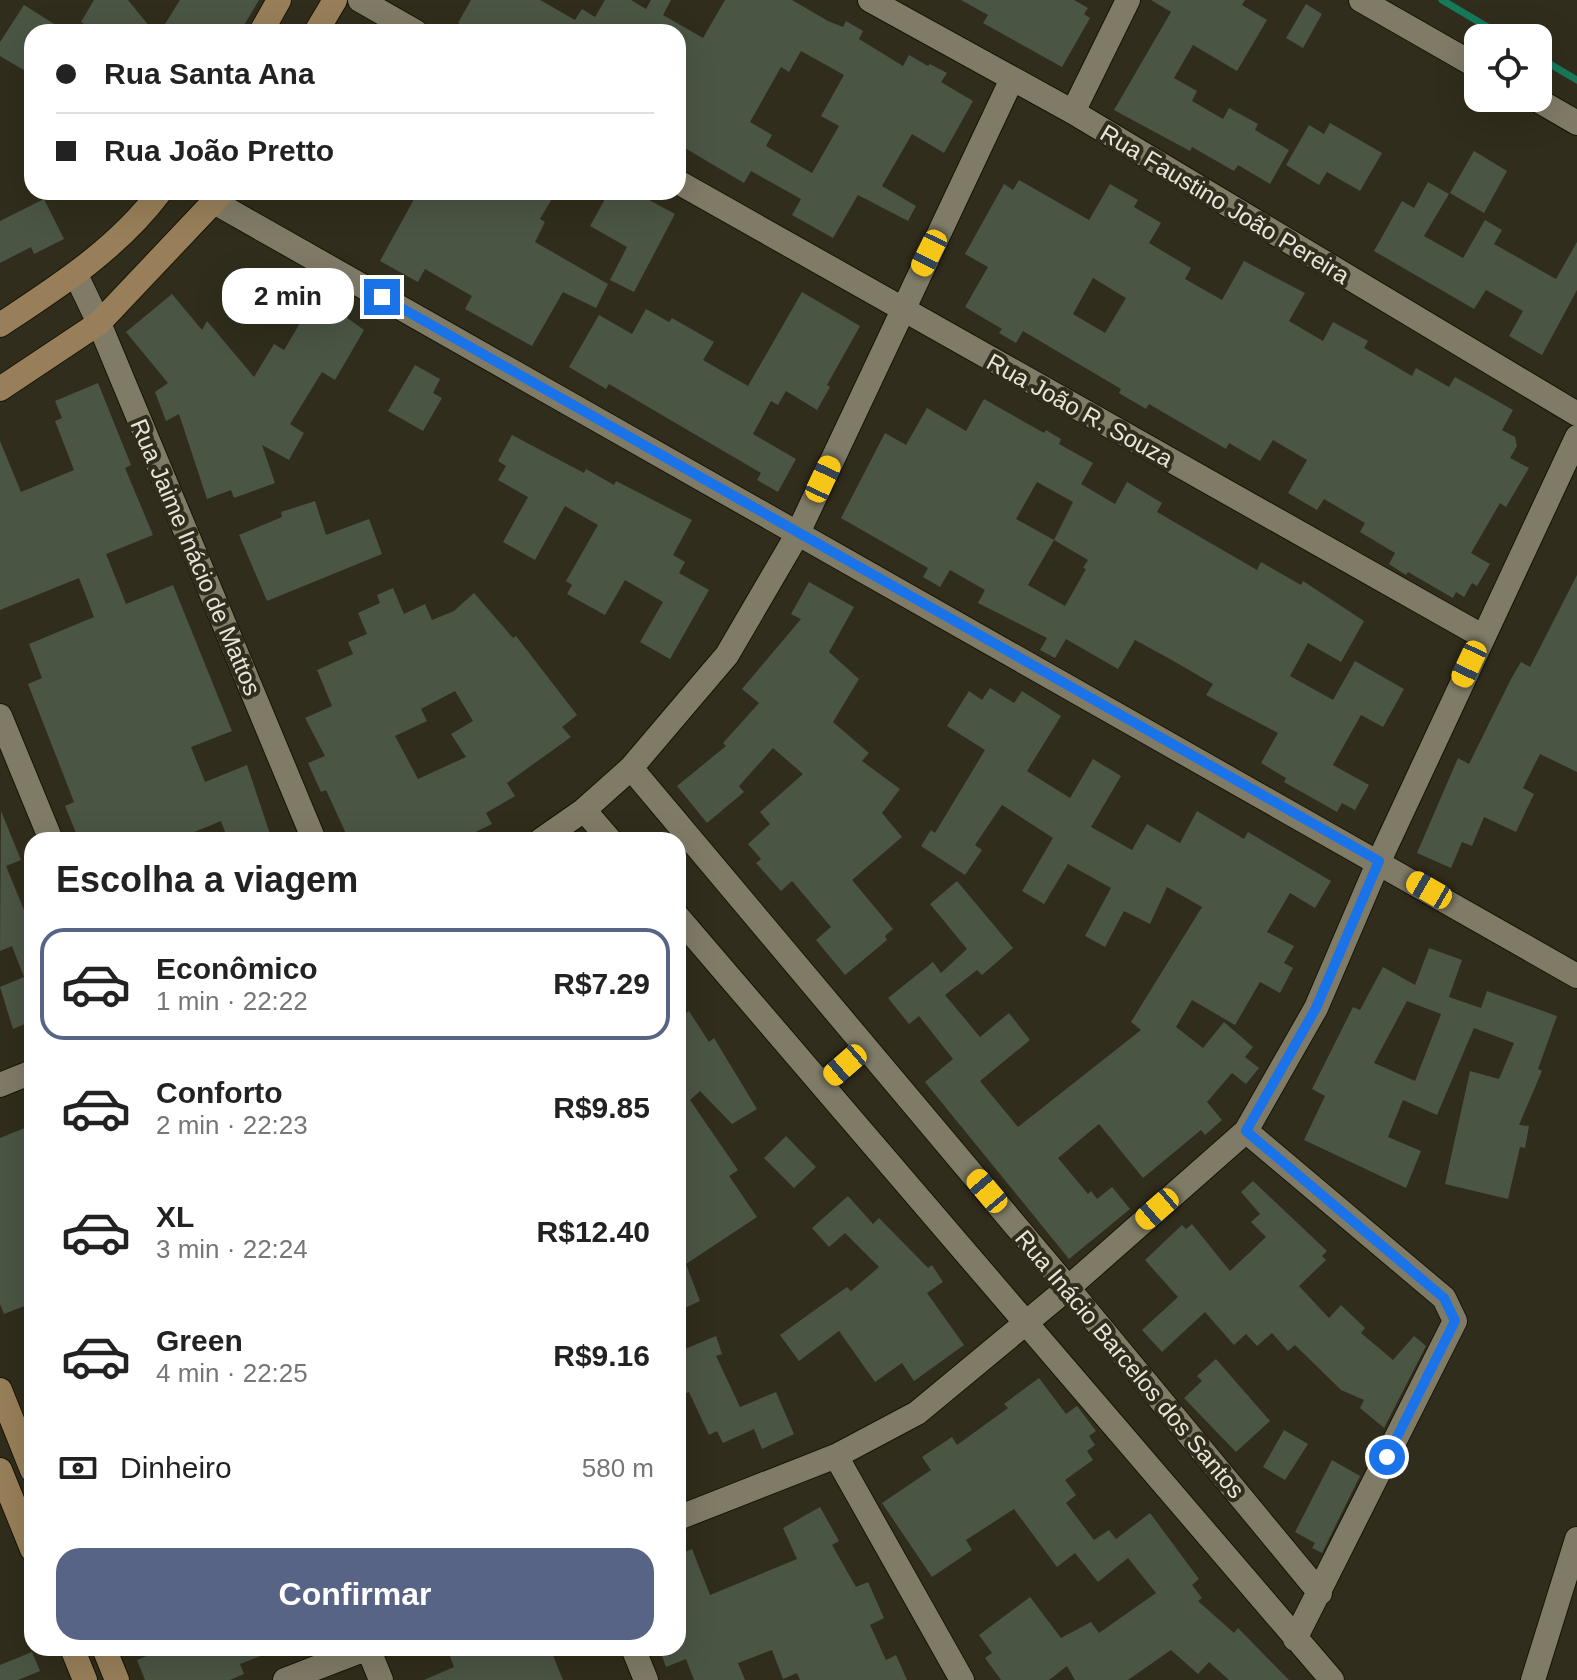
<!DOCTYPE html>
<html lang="pt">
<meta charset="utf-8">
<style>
body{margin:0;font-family:Arial,sans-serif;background:#f6f6f6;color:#222;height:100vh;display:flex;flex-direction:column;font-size:30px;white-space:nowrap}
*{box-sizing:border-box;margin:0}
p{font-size:26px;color:#767676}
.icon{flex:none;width:44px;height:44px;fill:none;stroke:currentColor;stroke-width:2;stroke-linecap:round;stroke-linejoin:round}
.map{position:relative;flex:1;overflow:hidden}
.panel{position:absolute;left:24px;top:832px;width:662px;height:824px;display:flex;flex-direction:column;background:#fff;border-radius:24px;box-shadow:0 8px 32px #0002}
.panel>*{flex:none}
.guide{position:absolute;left:24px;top:24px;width:662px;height:176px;border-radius:24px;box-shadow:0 8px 32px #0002;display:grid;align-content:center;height:176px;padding:0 32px;background:#fff}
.tools{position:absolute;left:1464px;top:24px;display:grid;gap:16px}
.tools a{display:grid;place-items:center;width:88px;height:88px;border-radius:16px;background:#fff;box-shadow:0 8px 32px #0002;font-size:40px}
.end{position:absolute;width:36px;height:36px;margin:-18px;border:10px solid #1a73e8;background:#fff;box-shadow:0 0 0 4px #fff}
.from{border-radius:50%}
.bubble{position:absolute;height:56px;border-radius:24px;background:#fff;box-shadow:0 8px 32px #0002;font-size:26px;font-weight:600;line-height:56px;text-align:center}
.car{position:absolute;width:24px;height:48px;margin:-24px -12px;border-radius:10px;box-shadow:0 0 6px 2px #0007;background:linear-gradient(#f5c518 24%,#345 0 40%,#f5c518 0 76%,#345 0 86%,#f5c518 0)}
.guide b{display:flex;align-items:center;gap:28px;height:76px;font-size:30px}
.guide b+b{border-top:2px solid #e0e0e0}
.guide i{width:20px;height:20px;background:#222}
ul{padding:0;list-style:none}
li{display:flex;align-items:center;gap:24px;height:112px;margin:0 16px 12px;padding:0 16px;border:4px solid transparent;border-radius:24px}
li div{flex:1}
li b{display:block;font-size:30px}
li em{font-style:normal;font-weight:600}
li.on{border-color:#576485}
li>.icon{width:72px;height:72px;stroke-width:1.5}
h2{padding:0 32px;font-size:36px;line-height:96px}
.pay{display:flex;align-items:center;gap:20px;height:88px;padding:0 32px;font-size:30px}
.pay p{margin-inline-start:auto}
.cta{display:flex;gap:16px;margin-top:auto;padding:16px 32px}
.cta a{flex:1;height:92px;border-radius:24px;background:#576485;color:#fff;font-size:32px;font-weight:600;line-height:92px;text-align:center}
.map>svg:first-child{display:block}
</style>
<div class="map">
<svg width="1577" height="1680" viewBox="0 0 1577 1680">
<rect width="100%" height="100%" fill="#312d1c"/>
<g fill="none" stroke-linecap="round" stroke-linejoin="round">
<path stroke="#167a5a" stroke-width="7" d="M1442,0L1506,38
M1538,57L1577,80"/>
</g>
<path fill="#4b5544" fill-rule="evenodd" d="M94,0H128L154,32H97L81,22Z
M180,0H259L240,32H160Z
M471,0H540L575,20L582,9L595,17L605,0H631L646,9L651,0H671L663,15L703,38L725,0H792L828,21L843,27L846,21L863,31L859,39L903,66L909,55L928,66L930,64L947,73L941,82L973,101L944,153L912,134L882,186L916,206L908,221L858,195L833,238L792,215L801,199L751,171L744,183L678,144V32H475L458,23ZM801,51L844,75L821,116L839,126L812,173L766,146L772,135L750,122L781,67L789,72Z
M961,0H1074L1088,8L1084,14L1090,18L1062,67L983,23L988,15Z
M1151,0H1245L1242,5L1267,20L1237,71L1193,45L1174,78L1197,91L1192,101L1223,119L1229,108L1258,124L1255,130L1289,150L1270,184L1238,165L1234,171L1192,147L1190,151L1114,110L1171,12Z
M1306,4L1322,14L1303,48L1286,38Z
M24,5L67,32H32V75L0,56V42Z
M1330,123L1382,153L1360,191L1327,172L1319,185L1286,165L1309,125L1324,134Z
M1474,151L1507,171L1484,213L1450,193Z
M1019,180L1089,220L1110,184L1138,200L1134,207L1161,223L1149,243L1191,268L1185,279L1222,300L1244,261L1305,293L1289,321L1323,341L1333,322L1368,341L1364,348L1412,376L1416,368L1449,387L1455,377L1513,410L1502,430L1515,437L1517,446L1510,458L1529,468L1506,507L1500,503L1471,553L1490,564L1477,586L1472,583L1464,597L1456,592L1453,598L1408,572L1406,575L1389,564L1395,553L1360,532L1365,523L1324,499L1317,510L1288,493L1307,460L1273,440L1260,461L1229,443L1226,449L1149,404L1146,409L1119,393L1121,389L1023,331L1016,343L999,333L1002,329L965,307L988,267L965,254L1004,184L1013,190ZM1093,278L1126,298L1105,333L1073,314Z
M1428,182L1449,194L1424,236L1463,258L1485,220L1502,230L1494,244L1556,279L1577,242V290L1542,355L1509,336L1523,311L1486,290L1474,309L1374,251L1402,201L1414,208Z
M418,192H556L540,219L545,222L535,242L608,284L596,308L563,292L532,346L465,309L472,296L425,269L418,282L380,261Z
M609,192H653L649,200L675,214L634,292L610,280L627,247L590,226Z
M44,199L64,239L34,254L31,247L0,263V221Z
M802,292L860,326L827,385L830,387L817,410L786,391L778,405L771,401L753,434L796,459L778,492L757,480L761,473L609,384L606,389L569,367L599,315L632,334L646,309L669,322L672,318L714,342L703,360L748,386Z
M318,293L338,305L335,309L364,330L335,380L322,372L290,424L304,433L289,460L262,445L275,483L234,498L231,490L207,499L179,414L166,421L155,392L168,383L126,332L172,294L202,330L207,321L254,377L274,344L284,350Z
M415,365L440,379L433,393L442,398L423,431L388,411Z
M98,383L131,465L125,468L153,535L106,554L126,604L173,585L232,731L191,747L205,782L247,765L272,840H228L221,821L175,840H79L65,806L74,802L28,684L42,678L29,644L94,617L79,578L0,610V441L21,492L74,470L55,421L62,418L55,401Z
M984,399L1044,433L1046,430L1061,439L1059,444L1093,463L1081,484L1115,504L1127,482L1162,503L1157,512L1257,570L1261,562L1301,585L1303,581L1364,621L1341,662L1308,643L1290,676L1333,700L1355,661L1404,689L1383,727L1361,715L1333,765L1369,785L1355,810L1342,803L1337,812L1284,782L1286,778L1261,763L1278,733L1206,695L1213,684L1170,659L1135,640L1118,669L1066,639L1055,658L1040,650L1047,638L978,603L985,590L950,570L940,587L923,577L928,568L841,518L885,433L906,445L927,408L966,431ZM1037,482L1073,502L1054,540L1016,519ZM1054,540L1088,560L1083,568L1086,569L1065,606L1028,585Z
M512,435L584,473L586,469L614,485L616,481L692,520L673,555L685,562L679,573L709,590L670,659L640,642L663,602L625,580L605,615L567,594L572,585L566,581L598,525L565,506L535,560L503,542L528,497L498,480L506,466L498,461Z
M315,501L326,535L369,519L382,554L267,601L239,535L282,517L281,512Z
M1577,575V772L1540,754L1523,788L1534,794L1516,832L1484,817L1472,846L1462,842L1451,868L1417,853L1458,758L1469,764L1511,679L1521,662L1530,667Z
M809,582L854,607L829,652L859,679L833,722L869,753L862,761L900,789L882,813L902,837L852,880L893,929L885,936L887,940L845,975L816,940L831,927L792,881L781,891L756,863L761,859L748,844L770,824L760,812L803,774L773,748L739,786L744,792L707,823L677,786L726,746L723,743L759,703L742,689L801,619L791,614Z
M393,588L404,614L425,604L432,620L454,611L474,593L513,638L516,636L577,715L562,727L571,737L507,783L515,796L486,813L492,824L459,840H349L326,790L321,792L308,763L325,756L305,718L332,706L317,670L353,654L348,642L367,634L358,613L380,603L377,595ZM455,691L473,721L451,734L466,757L418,779L395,736L427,721L421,709Z
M990,688L1014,703L1022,691L1061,716L1027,771L1070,798L1093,759L1121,776L1091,827L1132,850L1147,824L1180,843L1197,811L1244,839L1248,832L1331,881L1315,908L1290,893L1267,932L1294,946L1284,963L1293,968L1280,993L1260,982L1235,1025L1192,1000L1176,1027L1203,1048L1224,1022L1253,1047L1245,1057L1259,1068L1246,1084L1232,1073L1207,1102L1222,1120L1205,1135L1201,1130L1143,1178L1099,1124L1058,1158L1088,1194L1091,1191L1097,1199L1112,1187L1130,1209L1069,1259L925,1082L953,1059L919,1016L909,1024L888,998L933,962L941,973L967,949L930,904L957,881L1013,948L982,975L977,970L945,995L980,1037L1009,1013L1030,1040L980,1081L1018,1127L1141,1030L1131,1022L1202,907L1167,887L1150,924L1124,911L1105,947L1085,936L1111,888L1068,864L1044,904L1022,891L1053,838L1002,805L975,845L982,850L965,875L921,846L931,830L935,833L985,750L947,726L969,691L982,700Z
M1,811L21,860L6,866L24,910L32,906V1021L13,1029L0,987L24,977L12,946L0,951Z
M1429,948L1462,960L1449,997L1481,1008L1487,991L1557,1016L1538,1069L1542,1071L1519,1125L1529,1126L1525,1148L1520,1147L1508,1199L1445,1184L1470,1071L1499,1079L1514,1043L1474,1028L1437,1115L1403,1100L1388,1137L1421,1151L1406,1188L1304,1140L1325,1096L1312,1089L1353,1007L1360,1010L1383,967L1415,985ZM1407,1001L1441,1014L1415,1081L1374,1063Z
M689,1011L709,1042L714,1038L757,1109L732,1124L700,1091L690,1100L738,1170L729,1176L757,1217L686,1264L700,1301L678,1311V1019Z
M32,1125V1303L4,1314L0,1304V1138Z
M786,1136L816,1167L794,1188L764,1158Z
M1253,1181L1327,1251L1322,1256L1326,1260L1299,1286L1329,1318L1341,1305L1365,1328L1361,1333L1393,1360L1414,1336L1426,1346L1384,1428L1360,1408L1364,1400L1341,1390L1295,1345L1288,1351L1272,1333L1257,1346L1246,1334L1234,1345L1205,1312L1162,1352L1142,1330L1178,1297L1145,1260L1182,1225L1186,1229L1192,1224L1230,1271L1266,1237L1251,1222L1260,1214L1241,1192Z
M848,1196L873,1224L879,1218L928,1268L932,1265L943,1282L927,1293L964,1345L914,1381L902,1363L875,1382L839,1331L799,1361L780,1335L847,1287L851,1291L879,1267L845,1233L829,1247L812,1228Z
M716,1336L722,1354L716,1356L740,1407L776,1392L794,1434L762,1449L754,1429L723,1443L717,1431L709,1435L689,1392L678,1396V1352Z
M1216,1359L1270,1421L1236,1452L1184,1398L1202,1381L1197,1376Z
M1039,1378L1066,1414L1077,1406L1096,1431L1089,1436L1095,1445L1087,1451L1093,1460L1065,1480L1076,1495L1066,1503L1094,1540L1109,1530L1116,1539L1150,1513L1199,1579L1192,1585L1202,1598L1198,1601L1234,1633L1238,1628L1289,1680H1229L1209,1662L1198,1674L1171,1650L1128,1680H1075L1067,1666L1049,1680H1001L985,1658L992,1653L979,1635L1030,1597L1061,1638L1091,1622L1099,1633L1156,1593L1128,1558L1098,1582L1075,1553L1057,1567L1014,1509L966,1540L972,1550L932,1577L882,1503L931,1470L922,1457L952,1437L957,1445L1008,1408L1004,1404Z
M1284,1430L1308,1444L1285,1480L1263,1467Z
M1332,1460L1360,1476L1322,1553L1312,1548L1315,1543L1295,1532Z
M820,1507L839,1541L832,1545L856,1587L868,1582L884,1618L870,1625L886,1660L896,1655L907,1680H800L797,1673L783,1679L772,1650L738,1663L745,1680H694L686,1659L666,1667L659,1648H678V1555L692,1549L710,1595L797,1559L783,1528Z
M166,1648H278V1649L240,1664L244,1674L230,1680H145L137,1660Z
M447,1648H550L563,1680H424L454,1667Z
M32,1652L40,1671L18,1680H0V1665Z"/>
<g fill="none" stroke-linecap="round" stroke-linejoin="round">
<defs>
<path id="street" d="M360,0L416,32
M870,0L1073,112L1577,414
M1361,0L1478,67
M1534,98L1577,123
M1073,112L1128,0
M678,182L1482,636
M216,203L1577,976
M76,275L99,323L314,840
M0,716L51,840
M631,768L1068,1288L1320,1593
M584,810L610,840
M541,840L584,810L631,768L727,655L797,535L1011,81
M678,917L1332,1680
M824,1083L865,1047
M0,1085L32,1072
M1246,1131L1444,1298L1455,1321L1295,1639
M836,1456L962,1680
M678,1518L836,1456L917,1413L1068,1288L1246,1131L1316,1008L1379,861L1577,437
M368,1648L381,1680
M633,1648L646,1680
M285,1680L368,1648
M1533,1680L1577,1539"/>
<path id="secondary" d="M261,32L279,0
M316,32L335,0
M0,325C59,286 117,249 160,192
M0,389L99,323L223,192
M0,1390L32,1470
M0,1470L32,1549
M72,1648L85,1680
M104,1648L117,1680"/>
</defs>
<use href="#street" stroke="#191505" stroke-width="26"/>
<use href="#secondary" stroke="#191505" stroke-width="26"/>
<use href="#street" stroke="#7f7b67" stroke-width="24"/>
<use href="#secondary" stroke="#987f59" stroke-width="24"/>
</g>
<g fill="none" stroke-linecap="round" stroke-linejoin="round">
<path stroke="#1a73e8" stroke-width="10" d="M382,297L1379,861L1316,1008L1246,1131L1444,1298L1455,1321L1387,1457"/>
</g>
<g text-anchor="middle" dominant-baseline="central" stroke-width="8" stroke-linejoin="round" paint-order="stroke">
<g font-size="24" fill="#e7e5da" stroke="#312d1c">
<text transform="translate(1225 204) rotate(31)">Rua Faustino João Pereira</text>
<text transform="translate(1080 410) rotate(29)">Rua João R. Souza</text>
<text transform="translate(196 557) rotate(67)">Rua Jaime Inácio de Mattos</text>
<text transform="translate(1130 1364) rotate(50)">Rua Inácio Barcelos dos Santos</text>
</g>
</g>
</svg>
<div class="tools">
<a><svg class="icon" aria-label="locate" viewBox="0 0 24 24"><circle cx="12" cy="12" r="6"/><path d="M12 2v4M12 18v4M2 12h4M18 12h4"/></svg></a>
</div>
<i class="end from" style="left:1387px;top:1457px"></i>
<i class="end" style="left:382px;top:297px"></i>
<div class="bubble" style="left:222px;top:268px;width:132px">2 min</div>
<i class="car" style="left:929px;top:253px;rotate:206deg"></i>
<i class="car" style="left:823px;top:479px;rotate:25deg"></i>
<i class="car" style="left:1469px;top:664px;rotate:205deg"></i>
<i class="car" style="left:1429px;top:890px;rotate:300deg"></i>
<i class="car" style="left:845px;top:1065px;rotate:229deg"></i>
<i class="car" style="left:987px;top:1191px;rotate:320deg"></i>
<i class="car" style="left:1157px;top:1209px;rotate:229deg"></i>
<div class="guide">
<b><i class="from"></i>Rua Santa Ana</b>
<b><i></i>Rua João Pretto</b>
</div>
<section class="panel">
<h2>Escolha a viagem</h2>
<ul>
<li class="on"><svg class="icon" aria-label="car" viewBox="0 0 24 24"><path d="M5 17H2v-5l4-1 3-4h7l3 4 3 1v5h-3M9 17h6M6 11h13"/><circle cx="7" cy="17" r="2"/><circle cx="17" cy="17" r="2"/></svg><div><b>Econômico</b><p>1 min · 22:22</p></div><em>R$7.29</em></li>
<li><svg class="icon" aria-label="car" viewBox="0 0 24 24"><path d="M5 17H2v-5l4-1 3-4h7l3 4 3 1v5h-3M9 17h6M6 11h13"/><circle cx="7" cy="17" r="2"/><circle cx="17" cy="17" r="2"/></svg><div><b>Conforto</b><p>2 min · 22:23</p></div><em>R$9.85</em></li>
<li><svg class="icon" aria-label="car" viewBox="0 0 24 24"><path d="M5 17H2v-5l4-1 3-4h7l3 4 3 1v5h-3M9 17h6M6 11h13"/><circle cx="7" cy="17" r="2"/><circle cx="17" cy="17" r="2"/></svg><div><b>XL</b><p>3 min · 22:24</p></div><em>R$12.40</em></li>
<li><svg class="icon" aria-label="car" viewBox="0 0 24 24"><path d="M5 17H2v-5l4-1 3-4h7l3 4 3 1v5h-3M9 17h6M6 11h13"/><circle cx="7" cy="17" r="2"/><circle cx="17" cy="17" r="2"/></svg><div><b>Green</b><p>4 min · 22:25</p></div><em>R$9.16</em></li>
</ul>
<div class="pay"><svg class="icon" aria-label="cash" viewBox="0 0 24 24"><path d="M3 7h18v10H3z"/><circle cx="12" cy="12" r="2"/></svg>Dinheiro<p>580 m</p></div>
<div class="cta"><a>Confirmar</a></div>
</section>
</div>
